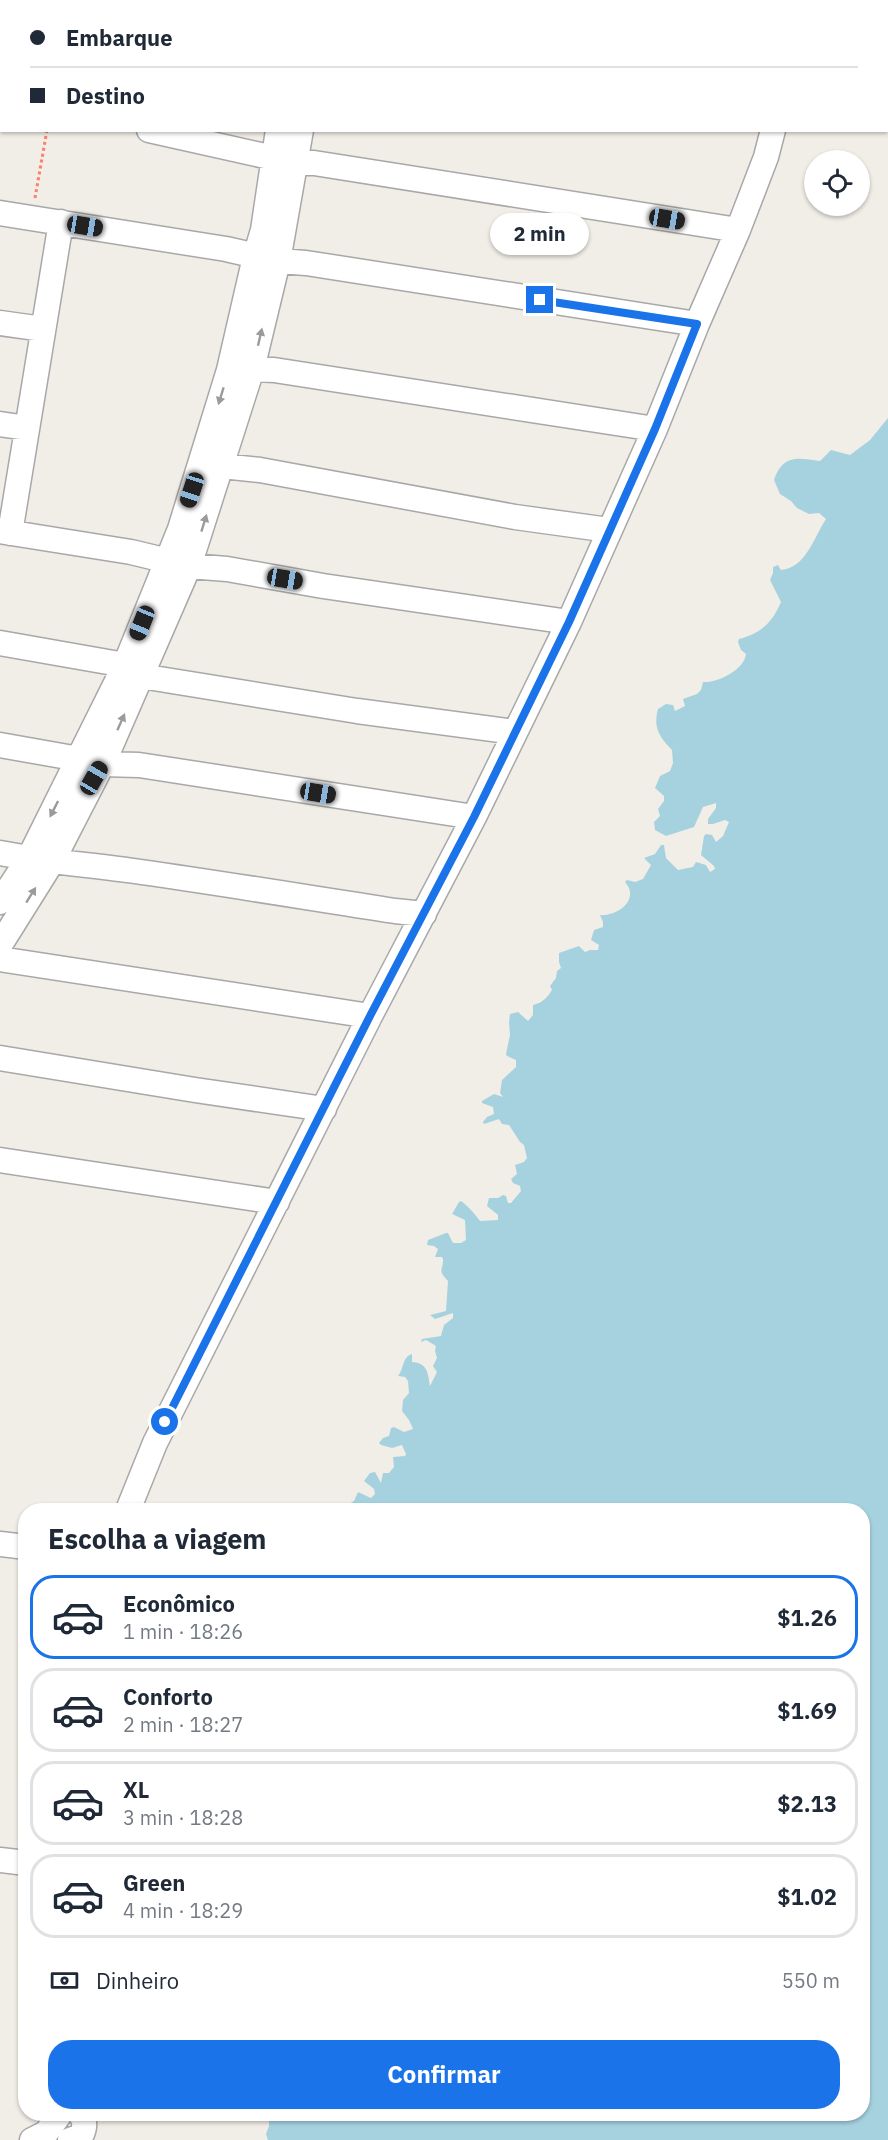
<!DOCTYPE html>
<html lang="pt">
<meta charset="utf-8">
<style>
body{margin:0;font-family:"IBM Plex Sans",sans-serif;background:#f6f6f7;color:#1f2937;height:100vh;display:flex;flex-direction:column;font-size:22px;white-space:nowrap}
*{box-sizing:border-box;margin:0}
p{font-size:20px;color:#747a83}
.icon{flex:none;width:33px;height:33px;fill:none;stroke:currentColor;stroke-width:2;stroke-linecap:round;stroke-linejoin:round}
.map{position:relative;flex:1;overflow:hidden}
.drawer{position:absolute;left:18px;top:1503px;width:852px;height:618px;display:flex;flex-direction:column;background:#fff;border-radius:24px;box-shadow:0 2px 4px #0004}
.drawer>*{flex:none}
.top-card{position:absolute;left:0px;top:0px;width:888px;height:132px;box-shadow:0 2px 4px #0004;display:grid;align-content:center;height:132px;padding:0 30px;background:#fff}
.controls{position:absolute;left:804px;top:150px;display:grid;gap:12px}
.controls a{display:grid;place-items:center;width:66px;height:66px;border-radius:50%;background:#fff;box-shadow:0 2px 4px #0004;font-size:30px}
.end{position:absolute;width:27px;height:27px;margin:-14px;border:8px solid #1a73e8;background:#fff;box-shadow:0 0 0 3px #fff}
.from{border-radius:50%}
.bubble{position:absolute;height:42px;border-radius:21px;background:#fff;box-shadow:0 2px 4px #0004;font-size:20px;font-weight:700;line-height:42px;text-align:center}
.car{position:absolute;width:18px;height:36px;margin:-18px -9px;border-radius:8px;box-shadow:0 0 4px 2px #0007;background:linear-gradient(#222 24%,#8ab4d8 0 40%,#222 0 76%,#8ab4d8 0 86%,#222 0)}
.top-card b{display:flex;align-items:center;gap:21px;height:57px;font-size:22px}
.top-card b+b{border-top:2px solid #e0e1e3}
.top-card i{width:15px;height:15px;background:#1f2937}
ul{padding:0;list-style:none}
li{display:flex;align-items:center;gap:18px;height:84px;margin:0 12px 9px;padding:0 18px;border:3px solid #e0e1e3;border-radius:24px}
li div{flex:1}
li b{display:block;font-size:22px}
li em{font-style:normal;font-weight:700}
li.on{border-color:#1a73e8}
li>.icon{width:54px;height:54px;stroke-width:1.5}
h2{padding:0 30px;font-size:27px;line-height:72px}
.pay{display:flex;align-items:center;gap:15px;height:66px;padding:0 30px;font-size:22px}
.pay p{margin-inline-start:auto}
.primary-button{display:flex;gap:12px;margin-top:auto;padding:12px 30px}
.primary-button a{flex:1;height:69px;border-radius:24px;background:#1a73e8;color:#fff;font-size:24px;font-weight:700;line-height:69px;text-align:center}
.map>svg:first-child{display:block}
</style>
<div class="map">
<svg width="888" height="2140" viewBox="0 0 888 2140">
<rect width="100%" height="100%" fill="#f1eee7"/>
<path fill="#a6d2e0" d="M888,418V2140H268L266,2134L269,2126V2114H862V1510H342L347,1505L354,1501L358,1492L371,1498L375,1494L374,1489L364,1481L370,1473L375,1472L381,1483L383,1473H389L394,1467L393,1457L405,1456L406,1454L402,1445L392,1448L381,1445L379,1443L383,1438L389,1436L391,1428L394,1427L404,1432L413,1429L409,1420L402,1411L403,1400L409,1393L408,1381L405,1377L398,1376C404,1369 402,1357 412,1354V1362C428,1363 428,1374 430,1386L437,1372L433,1366L437,1358L435,1351L436,1346L426,1340L421,1342L422,1339L441,1336L444,1325L453,1318V1313L435,1319L430,1315L446,1311L448,1281C437,1269 443,1272 443,1259L442,1257H435L438,1249L434,1246L427,1245L428,1240L446,1233H448L453,1243H461L466,1240L465,1220L452,1214L459,1202L461,1201C468,1206 475,1214 480,1221L498,1220V1215L487,1206L489,1198H498L503,1195L506,1196L508,1203H511L521,1191L520,1186L513,1183L511,1179L517,1174L515,1165L524,1162L527,1158L524,1145L520,1142L509,1125L502,1124L499,1119L484,1124L483,1122L487,1117L494,1114L493,1107L482,1103V1101L494,1094L503,1097L500,1093L502,1080L516,1067V1060L507,1056L506,1054L510,1035L509,1022L510,1014L518,1012L528,1021L533,1015V1005C542,1003 547,998 552,990L550,986L556,978L557,971L561,968L559,962V953L579,946L585,952L590,950H598L599,945L591,940L594,930L603,927V922L600,915C616,917 641,900 625,882L627,880L635,882L643,879L651,865L644,858L655,854L661,845H664L666,858L678,870L693,867L696,862L706,865L710,872L715,869L714,866L701,855L704,836L706,834L712,835L716,842L723,836L729,822L725,820L713,824H708V819L716,808V803L703,807L694,827L666,836L655,830L654,822L660,816L658,809L664,801V796L655,788L660,776L670,771L673,763L672,750C659,736 653,728 658,709L666,704L673,705L675,711L685,706L683,699L697,694L701,690L703,682C718,683 744,670 746,654L741,650L738,642L739,639C761,633 772,623 781,602L770,580L773,573V567L778,565L781,570C806,568 814,537 826,519L819,513L809,514L797,508L791,501L780,494L774,480C783,454 798,458 820,461L831,450L850,455L870,440Z"/>
<g fill="none" stroke-linecap="round" stroke-linejoin="round">
<defs>
<path id="minor" d="M648,0L659,2
M0,2L2,3
M295,2V0
M314,2V0
M0,102H2
M149,130L296,163H314L738,230
M0,213L226,249L278,261L306,263L697,324
M0,323L43,329
M252,369L274,370L655,429
M0,424L27,428
M222,466L260,470L515,517L609,530
M0,531L131,552L189,566L227,569L323,586L569,622
M10,533L61,222
M0,643L125,665
M141,676L357,711L515,732
M0,745L79,759
M102,764L139,765L474,817
M0,853C47,862 94,865 141,872C226,884 310,898 395,911L424,914
M0,902L29,858L125,665L180,529L229,370L255,257L263,230L278,130
M0,945L52,862L105,759L189,566L252,369L278,261L301,130
M0,959L370,1016
M0,1058L195,1090L324,1109
M0,1160L277,1202
M128,1510L155,1443L370,1016L474,817L569,622L655,429L697,324L738,230L766,157L773,130
M0,1544L26,1547
M0,1860L26,1863
M32,2140L46,2133L60,2114
M70,2140L81,2136C85,2128 86,2121 80,2114"/>
</defs>
<use href="#minor" stroke="#a8a8a8" stroke-width="27"/>
<path stroke="#ff7d6a" stroke-width="3" stroke-dasharray="3 3" stroke-linecap="butt" d="M729,0V2
M70,2V0
M35,198L47,130"/>
<use href="#minor" stroke="#fff" stroke-width="24"/>
</g>
<defs><path id="oneway-solid" d="M-6-.8H1V-3.2L6.5 0L1 3.2V.8H-6Z" transform="scale(1.5)"/></defs>
<g fill="#9b9b9b">
<use href="#oneway-solid" transform="translate(260 337) rotate(-77)"/>
<use href="#oneway-solid" transform="translate(221 396) rotate(107)"/>
<use href="#oneway-solid" transform="translate(204 523) rotate(-73)"/>
<use href="#oneway-solid" transform="translate(121 722) rotate(-66)"/>
<use href="#oneway-solid" transform="translate(54 809) rotate(117)"/>
<use href="#oneway-solid" transform="translate(31 895) rotate(-58)"/>
</g>
<g fill="none" stroke-linecap="round" stroke-linejoin="round">
<path stroke="#1a73e8" stroke-width="8" d="M165,1422L370,1016L474,817L569,622L655,429L697,324L540,300"/>
</g>
</svg>
<div class="controls">
<a><svg class="icon" aria-label="locate" viewBox="0 0 24 24"><circle cx="12" cy="12" r="6"/><path d="M12 2v4M12 18v4M2 12h4M18 12h4"/></svg></a>
</div>
<i class="end from" style="left:165px;top:1422px"></i>
<i class="end" style="left:540px;top:300px"></i>
<div class="bubble" style="left:490px;top:213px;width:99px">2 min</div>
<i class="car" style="left:667px;top:219px;rotate:99deg"></i>
<i class="car" style="left:85px;top:226px;rotate:99deg"></i>
<i class="car" style="left:192px;top:490px;rotate:198deg"></i>
<i class="car" style="left:285px;top:579px;rotate:100deg"></i>
<i class="car" style="left:142px;top:623px;rotate:202deg"></i>
<i class="car" style="left:94px;top:778px;rotate:30deg"></i>
<i class="car" style="left:318px;top:793px;rotate:99deg"></i>
<div class="top-card">
<b><i class="from"></i>Embarque</b>
<b><i></i>Destino</b>
</div>
<section class="drawer">
<h2>Escolha a viagem</h2>
<ul>
<li class="on"><svg class="icon" aria-label="car" viewBox="0 0 24 24"><path d="M5 17H2v-5l4-1 3-4h7l3 4 3 1v5h-3M9 17h6M6 11h13"/><circle cx="7" cy="17" r="2"/><circle cx="17" cy="17" r="2"/></svg><div><b>Econômico</b><p>1 min · 18:26</p></div><em>$1.26</em></li>
<li><svg class="icon" aria-label="car" viewBox="0 0 24 24"><path d="M5 17H2v-5l4-1 3-4h7l3 4 3 1v5h-3M9 17h6M6 11h13"/><circle cx="7" cy="17" r="2"/><circle cx="17" cy="17" r="2"/></svg><div><b>Conforto</b><p>2 min · 18:27</p></div><em>$1.69</em></li>
<li><svg class="icon" aria-label="car" viewBox="0 0 24 24"><path d="M5 17H2v-5l4-1 3-4h7l3 4 3 1v5h-3M9 17h6M6 11h13"/><circle cx="7" cy="17" r="2"/><circle cx="17" cy="17" r="2"/></svg><div><b>XL</b><p>3 min · 18:28</p></div><em>$2.13</em></li>
<li><svg class="icon" aria-label="car" viewBox="0 0 24 24"><path d="M5 17H2v-5l4-1 3-4h7l3 4 3 1v5h-3M9 17h6M6 11h13"/><circle cx="7" cy="17" r="2"/><circle cx="17" cy="17" r="2"/></svg><div><b>Green</b><p>4 min · 18:29</p></div><em>$1.02</em></li>
</ul>
<div class="pay"><svg class="icon" aria-label="cash" viewBox="0 0 24 24"><path d="M3 7h18v10H3z"/><circle cx="12" cy="12" r="2"/></svg>Dinheiro<p>550 m</p></div>
<div class="primary-button"><a>Confirmar</a></div>
</section>
</div>
